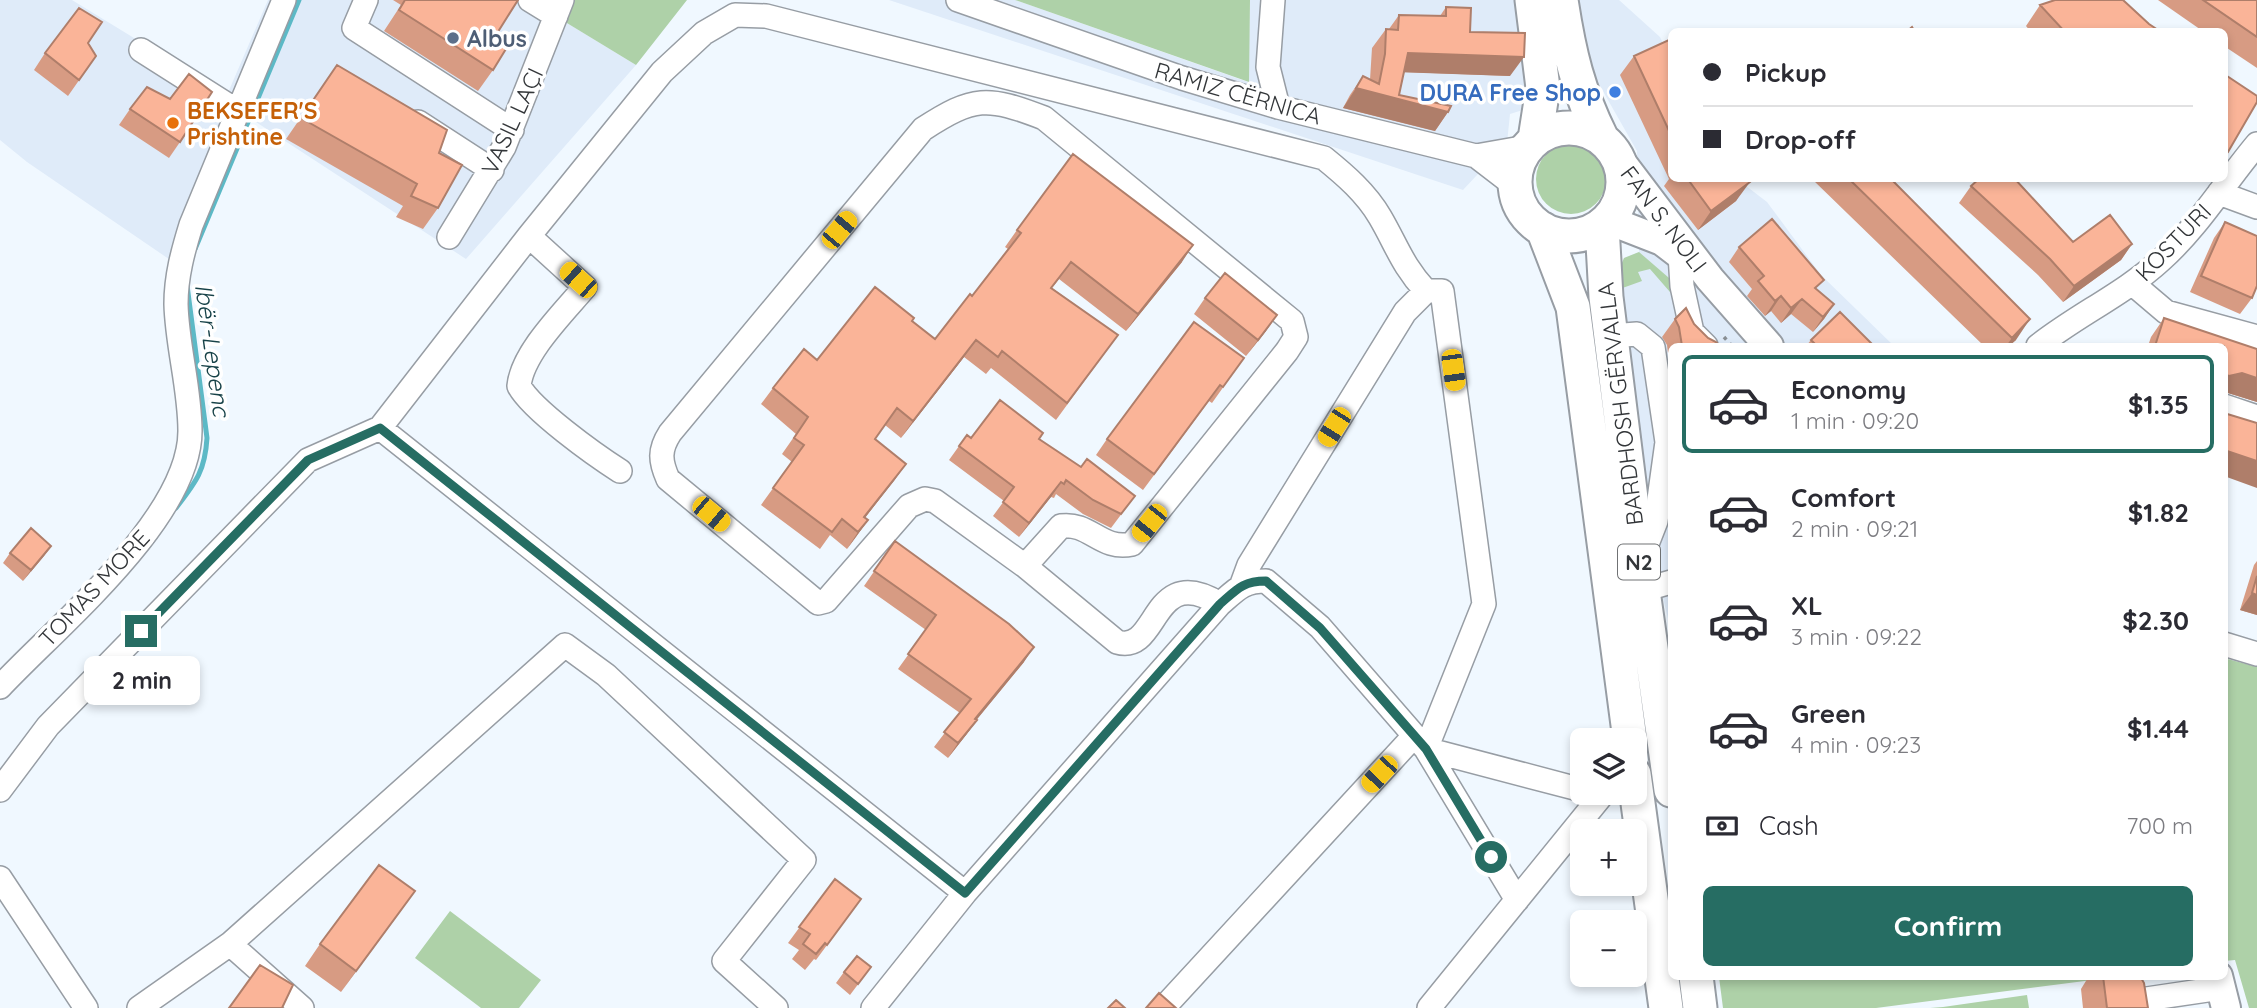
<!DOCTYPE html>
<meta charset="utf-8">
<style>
body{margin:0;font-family:Quicksand,sans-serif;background:#f7f7f7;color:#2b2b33;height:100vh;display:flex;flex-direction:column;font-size:26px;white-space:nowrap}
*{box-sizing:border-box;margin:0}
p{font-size:23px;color:#7c7c81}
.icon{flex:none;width:38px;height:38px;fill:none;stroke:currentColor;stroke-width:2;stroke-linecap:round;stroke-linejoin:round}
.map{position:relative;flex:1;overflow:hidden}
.sheet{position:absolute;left:1668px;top:343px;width:560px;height:637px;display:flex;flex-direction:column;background:#fff;border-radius:10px;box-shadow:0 4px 10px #0003}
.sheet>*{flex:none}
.hud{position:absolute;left:1668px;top:28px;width:560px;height:154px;border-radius:10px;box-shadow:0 4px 10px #0003;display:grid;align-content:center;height:154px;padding:0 35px;background:#fff}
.buttons{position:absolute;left:1570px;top:728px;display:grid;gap:14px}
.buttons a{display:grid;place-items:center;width:77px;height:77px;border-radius:10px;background:#fff;box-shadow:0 4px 10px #0003;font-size:35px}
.end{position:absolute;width:32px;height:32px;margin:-16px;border:9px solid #266d63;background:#fff;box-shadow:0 0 0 4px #fff}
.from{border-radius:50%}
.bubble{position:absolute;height:49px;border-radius:10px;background:#fff;box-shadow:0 4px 10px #0003;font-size:23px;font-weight:800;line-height:49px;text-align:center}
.car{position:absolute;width:21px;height:42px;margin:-21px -10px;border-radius:9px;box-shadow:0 0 5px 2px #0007;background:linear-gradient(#f5c518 24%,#345 0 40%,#f5c518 0 76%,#345 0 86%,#f5c518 0)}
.hud b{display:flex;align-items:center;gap:24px;height:66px;font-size:26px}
.hud b+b{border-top:2px solid #e1e1e2}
.hud i{width:18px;height:18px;background:#2b2b33}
ul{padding:12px 0 0;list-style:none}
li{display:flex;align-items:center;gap:21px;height:98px;margin:0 14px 10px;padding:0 21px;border:4px solid transparent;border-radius:10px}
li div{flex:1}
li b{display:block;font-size:26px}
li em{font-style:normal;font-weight:800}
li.selected{border-color:#266d63}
li>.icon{width:63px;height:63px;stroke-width:1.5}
.pay{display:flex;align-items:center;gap:18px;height:77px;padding:0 35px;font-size:26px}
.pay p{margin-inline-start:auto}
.cta{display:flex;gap:14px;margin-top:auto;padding:14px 35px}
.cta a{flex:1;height:80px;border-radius:10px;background:#266d63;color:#fff;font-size:28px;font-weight:800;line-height:80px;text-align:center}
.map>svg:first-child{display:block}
</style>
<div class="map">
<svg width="2257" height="1008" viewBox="0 0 2257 1008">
<rect width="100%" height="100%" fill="#f0f8ff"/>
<path fill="#dfebf9" d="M0,0H72L227,95L268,0H529L636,65L466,259L245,115L182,268L27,162L0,140Z
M889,0H1015L1248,82L1250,0H1619L1660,37L1671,59V178L1737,179L1767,202L1821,275L1894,346H1671V631L1647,532L1615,280L1624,258L1639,252L1637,151L1600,86L1510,114L1507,143L1463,190Z"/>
<path fill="#aed1a8" d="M529,0H687L636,65Z
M1015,0H1250L1249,82Z
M1536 179a35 35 0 1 1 70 0a35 35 0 1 1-70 0Z
M1639,252L1676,284L1670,292L1650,269L1638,272L1642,281L1617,290L1615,280L1624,258Z
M2224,658L2257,667V1008H2249L2235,960L2224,961Z
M450,911L541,980L519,1008H481L415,958Z
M1748,976L2116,977L1876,1008H1723L1719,977Z
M2027,995L2029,1008H1930L1943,1007Z"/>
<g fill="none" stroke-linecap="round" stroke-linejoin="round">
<path stroke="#5cb9c6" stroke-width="5" d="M195,249L299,0
M176,508C196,482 205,471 207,438L187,285"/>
<defs>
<path id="minor" d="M366,0L354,28L512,130
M530,0L556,16
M958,0L1182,78L1278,107L1476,156L1515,186
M1273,0L1268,67L1278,107
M141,50L237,111
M418,122L492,170
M1476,156L1527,147
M2219,193L2257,207
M529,236L585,287C564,312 522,353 519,386C532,410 595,455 620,471
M449,237L504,147L562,0
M1680,254L1682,286L1692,332L1706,346
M2133,284L2166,312L2257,337
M1611,336L1637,334L1653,347L1667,442L1656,521L1647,544L1638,555
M2038,346C2077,315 2124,294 2161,260C2199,226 2225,182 2257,144
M2224,406L2257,417
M380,428L965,893
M1025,566L935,501L925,499L909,506L826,601L818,603L668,479C660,461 659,450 670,433L923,129C974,96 987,96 1044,118L1292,321L1296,337L1287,351L1132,544C1101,551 1090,522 1061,526L1025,566L1117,642C1160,655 1150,561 1220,604
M1242,584L1249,565L1405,312L1426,291
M1643,590L1671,582
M2224,644L2257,654
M0,687C57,626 190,518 190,431C190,388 177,346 176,304C176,276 183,251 191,225L284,0
M1426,749L1582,790
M0,790L48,726L308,460L380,428L529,236L662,72L704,33L735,15L766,16L1324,158C1345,175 1366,193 1380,217C1397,246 1402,265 1426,291H1442L1484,604L1426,749
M0,878L86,1008
M230,944L302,1008
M2133,1001L2221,988
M1167,1004L1414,736
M139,1008L230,944L565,645L606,675L804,860L724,961L776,1008
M873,1008L965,893L1220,604C1237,589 1243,581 1266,581L1320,627L1426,749L1517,900
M1429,1008L1602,795"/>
<path id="major" d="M1619,159L1710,279L1769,346
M1608,220L1662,241L1683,257
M2218,976L2226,1008"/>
<path id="highway" d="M1532,0L1543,88L1535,139
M1561,0C1569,53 1578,91 1602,139
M1515 182a54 54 0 1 1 108 0a54 54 0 1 1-108 0Z
M1602,226L1606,297L1638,555L1671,790
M1543,229L1573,307L1630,740
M1634,774L1666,1008
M1696,976L1700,1008"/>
</defs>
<use href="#minor" stroke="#979da4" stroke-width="26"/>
<use href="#major" stroke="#979da4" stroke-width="32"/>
<use href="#highway" stroke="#979da4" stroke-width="37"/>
<path stroke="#8a8f94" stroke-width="3.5" stroke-dasharray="3.5 5" stroke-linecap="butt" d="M1724,337L1732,346"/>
<use href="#minor" stroke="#fff" stroke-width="23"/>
<use href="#major" stroke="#fff" stroke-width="28"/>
<use href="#highway" stroke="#fff" stroke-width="33"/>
</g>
<path fill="#d79b83" d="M393,0H518L496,35L493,70L478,91L384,31L401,5Z
M2158,0H2257V68L2224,46V32H2204Z
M2040,5L2149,24L2161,32H2031L2026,26Z
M1446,7L1510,76L1404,72L1399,95L1448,112L1435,131L1343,108L1350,95L1363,76L1370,80L1372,48L1386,29H1389L1399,15L1440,16Z
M1671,39V178H1748L1736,201L1698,230L1664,186L1669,179L1620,75L1634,56Z
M88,43L96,56L68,96L34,70L45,53Z
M337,65L439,153L438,208L423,229L396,217L403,206L286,139Z
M130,109L180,142L169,158L119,125Z
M1814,178H1890L2016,340L2009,346H1984L1813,180Z
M1971,186L2073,242L2132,244L2121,260L2063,302L2038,275L1959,203Z
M2225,222L2252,298L2240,314L2190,292L2214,238Z
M1017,230L1182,262L1126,331L1059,279L1056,283L1052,288L1118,335L1056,420L991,368L986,374L964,357L901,438L885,425L875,439L906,464L865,518L868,520L847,549L830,535L820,549L761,505L792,462L782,454L796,434L761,404L773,388L817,360L912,321L935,339L972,296L1008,249L1005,247Z
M1739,247L1817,290L1834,304L1824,319L1813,332L1791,314L1781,323L1771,311L1765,316L1747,296L1752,289L1729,262Z
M1205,298L1266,331L1246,356L1194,314Z
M2164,318L2257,349V402L2228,393H2224V346H2148L2151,337Z
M1675,319L1694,324L1708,338L1720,346H1671V377L1667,345L1662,337Z
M1811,340L1874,346H1806Z
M1244,358L1212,403L1209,401L1143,490L1096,455L1107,439Z
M967,435L971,438L1039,439L1081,467L1135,496L1111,528L1083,514L1056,494L1054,498L1051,497L1019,537L993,516L1004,501L949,460Z
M895,541L1024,662L976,720H977L966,735L948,758L934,747L960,713L898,669L926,630L864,586Z
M51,546L23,581L3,563L10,553Z
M2257,561V615L2240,610L2254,565Z
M835,879L861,899L816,960L814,959L805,970L792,959L799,950L788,943Z
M415,891L341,992L305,966L320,944Z
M871,967L850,995L836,983L844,972Z
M2089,976H2140L2148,1008H2083L2081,989Z"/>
<path fill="#af7e6a" d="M1408,53L1524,57L1510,76L1395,72Z
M1356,88L1448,112L1435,131L1343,108Z
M1750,182L1736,201L1698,230L1711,211Z
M2132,244L2121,260L2063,302L2074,286Z
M1193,245L1182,262L1126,331L1138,314Z
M1781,296L1771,311L1765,316L1775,301Z
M1802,299L1791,314L1781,323L1791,308Z
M1834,304L1824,319L1813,332L1823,317Z
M1277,315L1266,331L1246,356L1258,340Z
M2030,319L2016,340L2009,346H2006L2012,338Z
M976,340L964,357L901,438L913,421Z
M2242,373L2257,378V402L2228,393H2224V374Z
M2224,450L2257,461V488L2224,476Z
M906,464L894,481L852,534L864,517Z
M1061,482L1051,497L1019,537L1029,523Z
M868,520L856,537L847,549L858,532Z
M51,546L44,556L23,581L31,570Z
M2252,593L2257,595V615L2240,610Z
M1034,647L1024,662L965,734L975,719Z
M977,720L966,735L948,758L958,743Z
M415,891L400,912L341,992L356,971Z"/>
<path fill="#fab498" stroke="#af7e6a" stroke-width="2" d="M405,0H518L496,35L509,44L493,70L399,10Z
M2055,0H2123L2149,24L2161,32H2065L2040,5Z
M2203,0H2257V37Z
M1446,7L1471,8L1470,32L1525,33L1524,57L1408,53L1399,95L1451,106L1448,112L1356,88L1363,76L1379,84L1385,54L1386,29L1398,30L1399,15L1446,16Z
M79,8L102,22L88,43L96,56L79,80L45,53Z
M1912,27L1915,32H1906Z
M1671,39V135L1634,56Z
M337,65L447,130L439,153L462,165L438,208L411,196L417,184L301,118Z
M189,74L212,92L180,142L130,109L147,87L170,99Z
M2224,74L2257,96V102L2228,152L2224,150Z
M1073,154L1193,245L1138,314L1071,262L1068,266L1051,288L1118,335L1067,403L1002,351L998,357L976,340L913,421L897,408L875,439L906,464L864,517L868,520L858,532L842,519L832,532L773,488L804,445L794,438L808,417L773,388L804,349L817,360L875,287L914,318L912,321L935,339L970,294L972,296L1021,233L1017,230Z
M1687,178H1748L1750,182L1711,211Z
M1848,178H1890L2030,319L2012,338Z
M1980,178H2014L2073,242L2110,215L2132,244L2074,286L2050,259L1971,186Z
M1772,219L1824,280L1815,288L1834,304L1823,317L1802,299L1791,308L1781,296L1775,301L1758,281L1764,276L1739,247Z
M2225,222L2257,236V286L2252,298L2201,276Z
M1225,273L1277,315L1258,340L1205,298Z
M1686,308L1694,324L1708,338L1716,342L1720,346H1682L1679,327L1675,319Z
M1840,312L1874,346H1817L1811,340Z
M2164,318L2257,349V378L2242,373L2229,376L2224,374V346H2155Z
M1194,322L1244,358L1223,387L1220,385L1154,474L1107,439Z
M1000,400L1043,433L1039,439L1081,467L1087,459L1135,496L1121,514L1093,500L1066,480L1064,484L1061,482L1029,523L1003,502L1014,487L959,446L967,435L971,438Z
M2224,413L2257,423V461L2224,450Z
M31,528L51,546L31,570L10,553Z
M895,541L1009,624L1034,647L975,719L977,720L958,743L944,732L971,699L908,654L936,615L874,571Z
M2257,576V595L2252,593Z
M379,865L415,891L356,971L320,944Z
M835,879L861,899L827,945L825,943L816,954L803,944L810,934L799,927Z
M857,956L871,967L858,984L844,972Z
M260,965L293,985L282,1008H229Z
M2103,976H2140L2144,983L2148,1008H2107Z
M1159,993L1176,1008H1146Z
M1116,1000L1125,1008H1108Z"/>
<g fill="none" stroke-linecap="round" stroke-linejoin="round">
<path stroke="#266d63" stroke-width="9" d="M141,631L308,460L380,428L965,893L1220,604C1237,589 1243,581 1266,581L1320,628L1426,749L1491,857"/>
</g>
<circle fill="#5c6f8a" stroke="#fff" stroke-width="2.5" cx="453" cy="38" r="7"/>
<circle fill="#3f7fe0" stroke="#fff" stroke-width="2.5" cx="1615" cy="92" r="7"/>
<circle fill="#e8710a" stroke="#fff" stroke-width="2.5" cx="173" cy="123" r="7"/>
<g text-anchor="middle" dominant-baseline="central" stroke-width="7" stroke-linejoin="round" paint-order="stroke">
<rect fill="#fff" stroke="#707274" stroke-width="2" x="1618" y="544.5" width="42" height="35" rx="5"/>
<g font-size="21" font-weight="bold" fill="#333639">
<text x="1639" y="562">N2</text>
</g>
<g font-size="23" font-weight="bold" fill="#4e5e75" stroke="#fff" text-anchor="start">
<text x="467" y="38">Albus</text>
</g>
<g font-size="23" font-weight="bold" fill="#366cbe" stroke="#fff" text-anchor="end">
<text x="1601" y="92">DURA Free Shop</text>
</g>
<g font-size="23" fill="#333639" stroke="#fff">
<text transform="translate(1238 93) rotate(16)">RAMIZ CËRNICA</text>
<text transform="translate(512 121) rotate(-65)">VASIL LAÇI</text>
<text transform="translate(1664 219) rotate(53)">FAN S. NOLI</text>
<text transform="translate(2173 242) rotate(-46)">KOSTURI</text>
<text transform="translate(1620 404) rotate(-97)">BARDHOSH GËRVALLA</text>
<text transform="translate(94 588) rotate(-47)">TOMAS MORE</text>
</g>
<g font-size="23" font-weight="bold" fill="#c56008" stroke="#fff" text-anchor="start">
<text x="187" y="110">BEKSEFER'S<tspan x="187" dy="26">Prishtine</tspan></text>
</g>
<g font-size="24" font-style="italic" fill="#174248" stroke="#fff">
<text transform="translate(213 350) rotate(82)">Ibër-Lepenc</text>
</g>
</g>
</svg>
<div class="buttons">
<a><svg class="icon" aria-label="layers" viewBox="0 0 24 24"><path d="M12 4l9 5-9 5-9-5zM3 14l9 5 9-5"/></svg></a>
<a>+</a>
<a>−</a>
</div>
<i class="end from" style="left:1491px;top:857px"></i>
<i class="end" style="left:141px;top:631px"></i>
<div class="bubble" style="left:84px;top:656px;width:116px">2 min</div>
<i class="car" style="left:839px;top:230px;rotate:40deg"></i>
<i class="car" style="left:578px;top:280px;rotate:312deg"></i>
<i class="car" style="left:1453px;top:370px;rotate:172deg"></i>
<i class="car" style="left:1334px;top:427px;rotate:212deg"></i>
<i class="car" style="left:711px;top:514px;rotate:130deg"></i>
<i class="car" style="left:1149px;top:523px;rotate:219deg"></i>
<i class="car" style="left:1379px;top:774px;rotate:223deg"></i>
<div class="hud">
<b><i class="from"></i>Pickup</b>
<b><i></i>Drop-off</b>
</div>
<section class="sheet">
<ul>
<li class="selected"><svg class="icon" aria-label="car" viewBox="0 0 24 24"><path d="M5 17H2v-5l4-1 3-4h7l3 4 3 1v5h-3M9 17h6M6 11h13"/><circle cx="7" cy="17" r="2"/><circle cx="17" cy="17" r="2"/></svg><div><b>Economy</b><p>1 min · 09:20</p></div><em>$1.35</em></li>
<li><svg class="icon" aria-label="car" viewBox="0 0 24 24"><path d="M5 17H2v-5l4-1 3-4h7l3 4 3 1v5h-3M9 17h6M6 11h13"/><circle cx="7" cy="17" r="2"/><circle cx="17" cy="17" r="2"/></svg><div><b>Comfort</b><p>2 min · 09:21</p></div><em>$1.82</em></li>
<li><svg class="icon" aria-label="car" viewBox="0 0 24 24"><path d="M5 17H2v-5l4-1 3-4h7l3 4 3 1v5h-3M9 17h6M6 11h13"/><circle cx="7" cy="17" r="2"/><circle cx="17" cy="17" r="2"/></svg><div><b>XL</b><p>3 min · 09:22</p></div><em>$2.30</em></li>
<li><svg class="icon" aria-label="car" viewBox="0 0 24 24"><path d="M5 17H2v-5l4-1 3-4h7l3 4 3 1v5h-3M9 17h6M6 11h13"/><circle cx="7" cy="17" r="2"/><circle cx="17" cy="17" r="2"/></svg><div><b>Green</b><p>4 min · 09:23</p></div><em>$1.44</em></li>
</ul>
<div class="pay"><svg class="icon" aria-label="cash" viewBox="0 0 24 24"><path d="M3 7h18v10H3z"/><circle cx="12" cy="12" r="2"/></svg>Cash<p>700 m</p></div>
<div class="cta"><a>Confirm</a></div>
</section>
</div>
